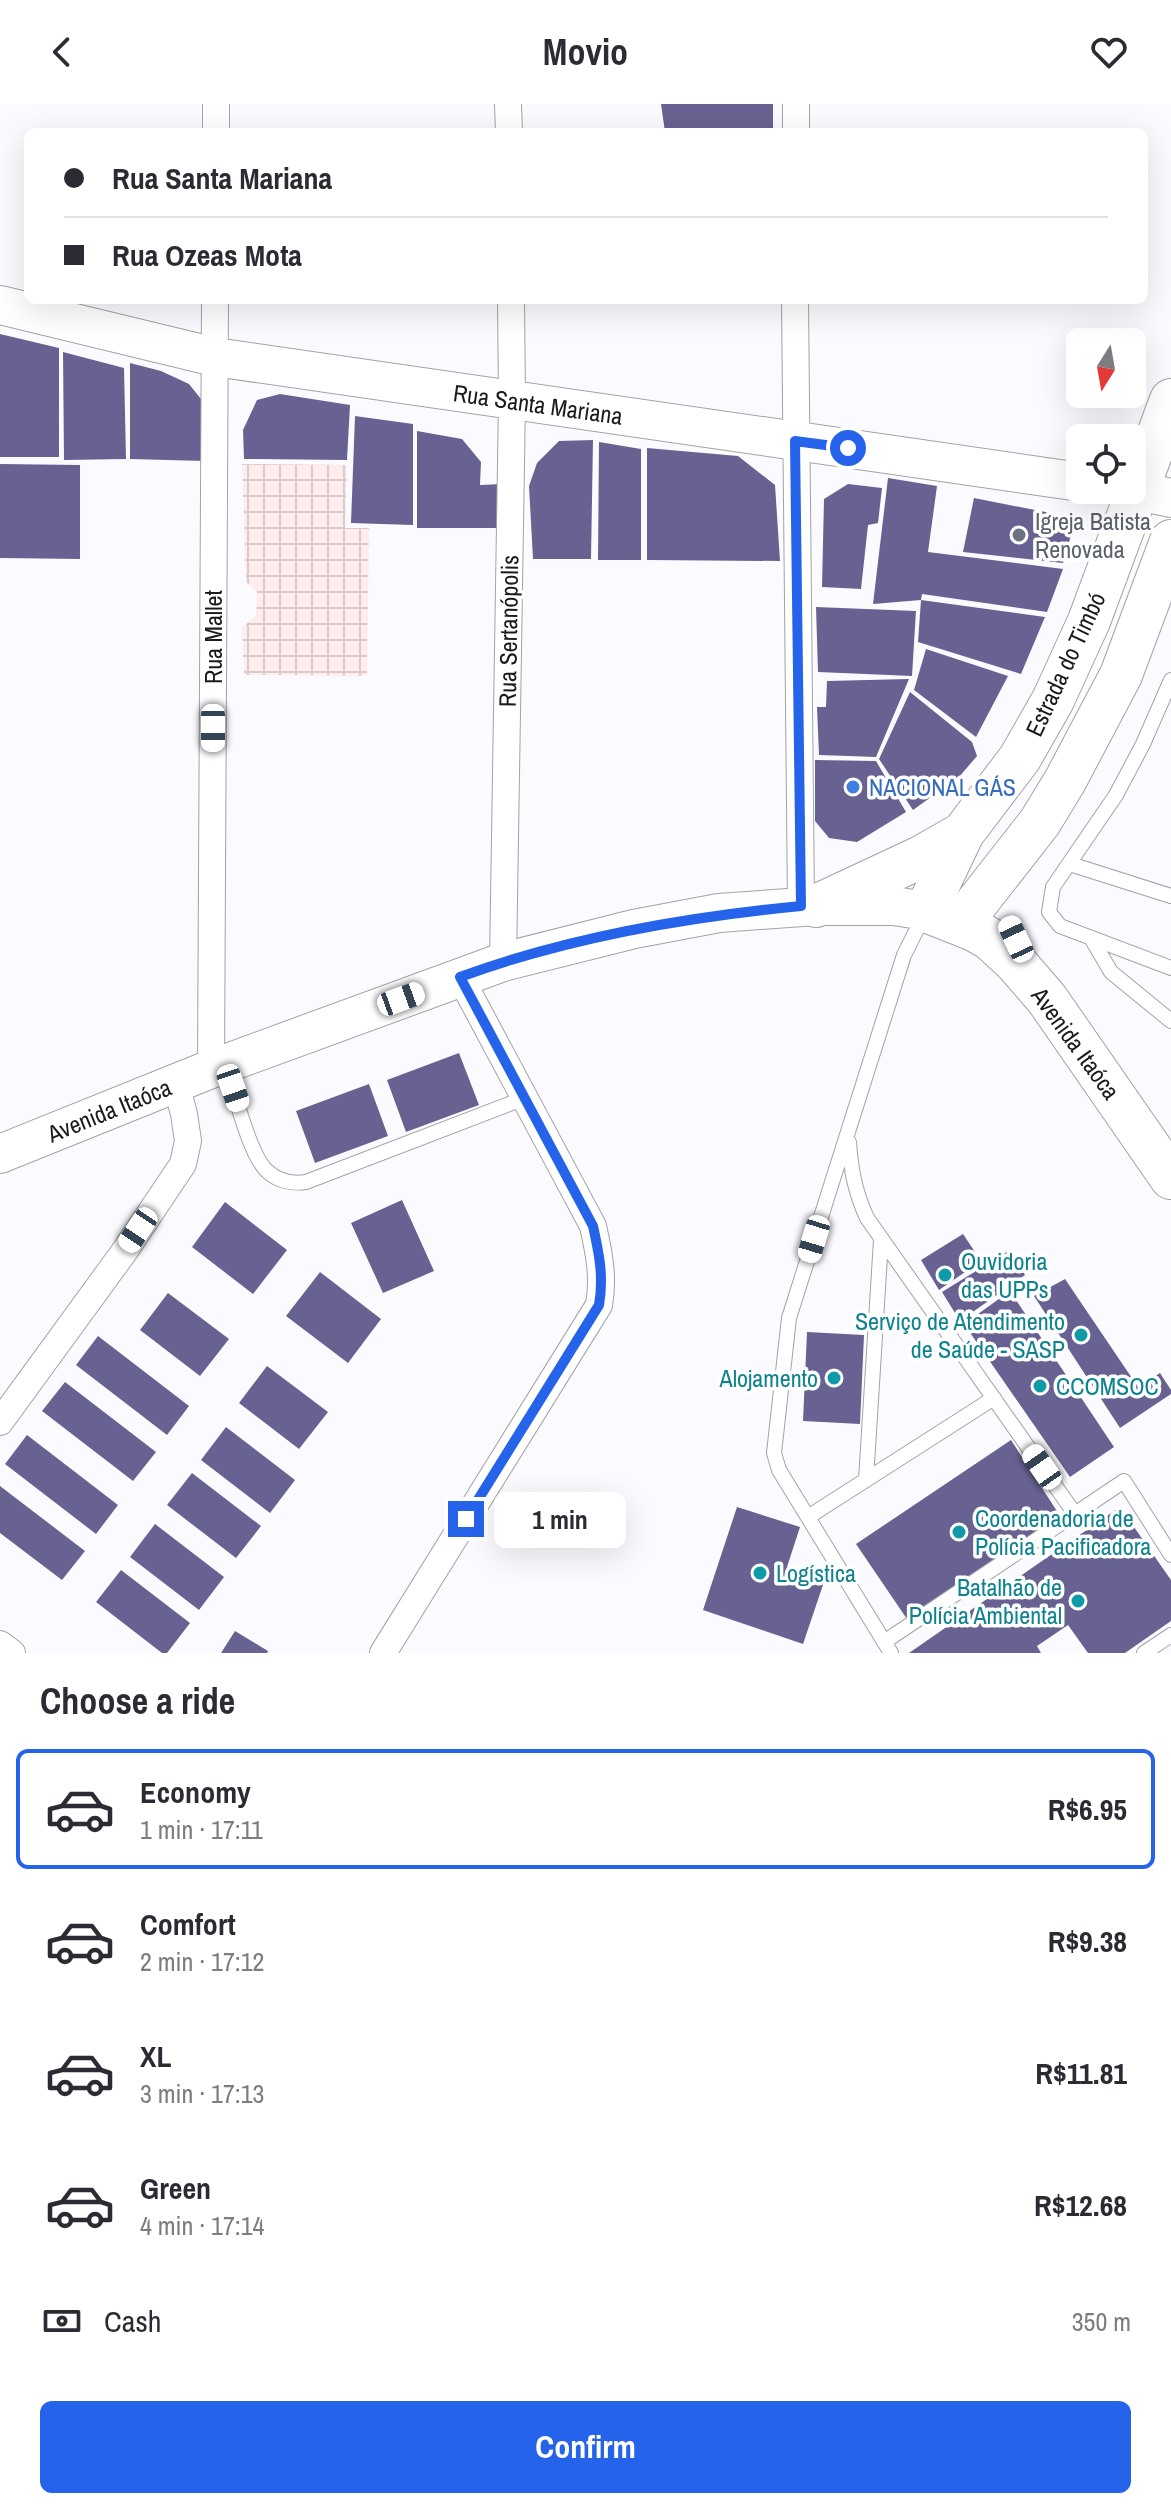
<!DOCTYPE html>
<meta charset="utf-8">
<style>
body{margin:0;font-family:"Archivo Narrow",sans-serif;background:#f2f2f3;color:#2b2b33;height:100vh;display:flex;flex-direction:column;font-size:30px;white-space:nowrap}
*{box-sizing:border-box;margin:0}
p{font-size:26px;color:#7c7c81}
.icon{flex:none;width:44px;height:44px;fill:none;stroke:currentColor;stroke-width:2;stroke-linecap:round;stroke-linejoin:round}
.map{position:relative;height:1549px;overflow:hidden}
.sheet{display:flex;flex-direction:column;background:#fff;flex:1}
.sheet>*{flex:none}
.top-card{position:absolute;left:24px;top:24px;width:1124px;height:176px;border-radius:12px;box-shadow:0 8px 32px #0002;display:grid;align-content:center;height:176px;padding:0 40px;background:#fff}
.needle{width:52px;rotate:191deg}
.buttons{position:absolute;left:1066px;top:224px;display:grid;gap:16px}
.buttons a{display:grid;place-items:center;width:80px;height:80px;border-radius:12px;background:#fff;box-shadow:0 8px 32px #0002;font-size:40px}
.end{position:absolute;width:36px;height:36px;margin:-18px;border:10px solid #2563eb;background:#fff;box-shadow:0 0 0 4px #fff}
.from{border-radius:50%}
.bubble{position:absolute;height:56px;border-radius:12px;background:#fff;box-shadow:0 8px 32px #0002;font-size:26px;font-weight:700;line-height:56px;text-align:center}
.car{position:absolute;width:24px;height:48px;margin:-24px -12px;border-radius:10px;box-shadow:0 0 6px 2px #0007;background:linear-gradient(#fff 24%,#345 0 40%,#fff 0 76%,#345 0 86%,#fff 0)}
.top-card b{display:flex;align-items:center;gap:28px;height:76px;font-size:30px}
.top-card b+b{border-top:2px solid #e1e1e2}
.top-card i{width:20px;height:20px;background:#2b2b33}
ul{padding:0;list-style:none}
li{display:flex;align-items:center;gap:24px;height:120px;margin:0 16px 12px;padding:0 24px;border:4px solid transparent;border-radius:12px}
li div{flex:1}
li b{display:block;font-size:30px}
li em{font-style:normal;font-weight:700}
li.on{border-color:#2563eb}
li>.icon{width:72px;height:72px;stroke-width:1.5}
h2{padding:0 40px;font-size:36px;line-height:96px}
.pay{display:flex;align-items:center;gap:20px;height:88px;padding:0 40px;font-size:30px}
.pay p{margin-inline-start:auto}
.button{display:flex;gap:16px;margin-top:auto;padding:16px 40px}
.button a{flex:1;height:92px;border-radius:12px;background:#2563eb;color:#fff;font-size:32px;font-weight:700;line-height:92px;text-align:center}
header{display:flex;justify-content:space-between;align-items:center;height:104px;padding:0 40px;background:#fff;font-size:36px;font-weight:700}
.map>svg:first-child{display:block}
</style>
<header><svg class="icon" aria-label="back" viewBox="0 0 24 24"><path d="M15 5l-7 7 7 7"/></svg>Movio<svg class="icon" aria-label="heart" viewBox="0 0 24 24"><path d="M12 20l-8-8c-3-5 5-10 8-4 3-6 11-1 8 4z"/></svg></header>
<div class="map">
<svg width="1171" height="1549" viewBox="0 0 1171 1549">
<defs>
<pattern id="industrial-grid" width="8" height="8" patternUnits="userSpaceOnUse" patternTransform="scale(2)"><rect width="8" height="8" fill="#feedec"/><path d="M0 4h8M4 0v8" fill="none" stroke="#d9cbca"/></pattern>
</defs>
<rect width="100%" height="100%" fill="#fbfbff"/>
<path fill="url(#industrial-grid)" d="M242,360L347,361L345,424H369L367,572L244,571L242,524L256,511L257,488L246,478Z"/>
<path fill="#676291" d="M661,0H773V28H665Z
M0,230L59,244V353H0Z
M63,248L124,264L126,355L64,356Z
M130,259L161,267L189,280L201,295L206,314L205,357L130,355Z
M280,290L350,301L347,356L244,355L243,326L257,296Z
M355,312L413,320V421L351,419Z
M417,327L462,335L481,358L480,381L503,380L497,424H417Z
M593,336L591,455H533L529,382L537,359L559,337Z
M599,338L641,345V456H598Z
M647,344L738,352L775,381L780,457L647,456Z
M0,360L80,361V455L0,454Z
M888,374L937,382L928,448L1063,465L1047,508L922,490L921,496L873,500Z
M848,380L882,384L878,419L868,421L861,485L822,483L824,395Z
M974,394L1076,414L1063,459L963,448Z
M921,496L1045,513L1021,570L918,538Z
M816,503L916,507L912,572L818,568Z
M926,545L1008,572L976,633L914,586Z
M909,575L876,653L819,651L817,603H826L827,577Z
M910,588L972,638L977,652L959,673L913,706L879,655Z
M815,656L876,657L906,708L857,738L829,734L815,717Z
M459,949L479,1001L406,1028L387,976Z
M369,980L388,1032L315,1059L296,1007Z
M402,1096L434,1167L383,1189L351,1119Z
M225,1098L287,1146L253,1190L192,1143Z
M963,1130L981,1157L939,1186L921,1156Z
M1010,1146L1025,1171L960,1217L942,1188Z
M320,1168L381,1215L348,1259L286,1212Z
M1065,1175L1138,1283L1160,1269L1171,1286V1290L1120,1324L1034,1192Z
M1010,1187L1114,1343L1070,1373L964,1220Z
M168,1189L229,1235L200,1272L140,1226Z
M807,1228L864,1231L860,1320L803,1317Z
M98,1232L189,1302L167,1331L76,1261Z
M267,1262L328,1308L299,1345L239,1299Z
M65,1278L156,1348L133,1377L42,1307Z
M226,1323L295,1376L270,1409L201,1356Z
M27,1331L118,1401L96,1430L5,1360Z
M1011,1336L1062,1415L909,1518L856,1440Z
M192,1369L261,1422L236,1454L167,1401Z
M0,1382L85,1447L62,1476L0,1429Z
M737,1403L800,1423L787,1463L825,1475L803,1540L703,1506Z
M1120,1403L1171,1476V1517L1125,1549H1088L1068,1521L1037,1542L1041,1549H909Z
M155,1420L224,1473L199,1506L130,1453Z
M121,1466L190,1519L167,1549H162L96,1498Z
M235,1527L268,1547L267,1549H221Z"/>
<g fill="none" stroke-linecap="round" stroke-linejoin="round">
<defs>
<path id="lane" d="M1171,576L1143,640L1116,691L1053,783L1049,808L1060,822L1171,864
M1070,760L1171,792
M1091,834L1111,868L1171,917
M225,960C234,986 249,1049 266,1066C277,1077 292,1080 306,1078L525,994
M849,1038C851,1066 855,1088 867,1114L1075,1410
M866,1376L881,1136
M808,1413L994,1294
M884,1538L1124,1377L1171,1451
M891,1549L779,1366L774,1349L789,1214L904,851L925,809
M1144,1549L1171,1531"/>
<path id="street" d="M508,0L509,28
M216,28V0
M796,28V0
M795,196L801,802
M503,858L512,296L511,196
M211,965L215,196
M0,1318L124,1148L183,1060L188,1037L184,1010L176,980
M0,1540L12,1549
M383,1549L599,1201C604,1173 599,1149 593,1122L460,873"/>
<path id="secondary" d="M0,201L215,253L1080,378
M1132,386L1171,394
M0,1050L211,965L503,858L634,825L719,809L816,802H894L926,807"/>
<path id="primary" d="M1171,296L1089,517L1053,596L1020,654L963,729L926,807L974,826L990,835L1015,858L1047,895L1171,1074
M816,802L921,753L963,729
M961,819L1040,718L1065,677L1121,571L1171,437"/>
</defs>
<use href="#lane" stroke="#a3a3a6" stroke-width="16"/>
<use href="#street" stroke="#a3a3a6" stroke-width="28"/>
<use href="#secondary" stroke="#a3a3a6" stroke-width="40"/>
<use href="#primary" stroke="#a3a3a6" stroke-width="44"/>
<use href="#lane" stroke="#fff" stroke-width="14"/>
<use href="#street" stroke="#fff" stroke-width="26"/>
<use href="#secondary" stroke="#fff" stroke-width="38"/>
<use href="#primary" stroke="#fff" stroke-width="42"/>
</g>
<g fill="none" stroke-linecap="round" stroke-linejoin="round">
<path stroke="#2563eb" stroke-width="10" d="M466,1415L599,1201C604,1173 599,1149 593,1122L460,873C569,833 686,813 801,802L795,337L848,344"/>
</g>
<circle fill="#6b7280" stroke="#fff" stroke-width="3" cx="1019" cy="431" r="8"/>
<circle fill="#3f7fe0" stroke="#fff" stroke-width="3" cx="853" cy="683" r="8"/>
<g fill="#0f9aa8" stroke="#fff" stroke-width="3">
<circle cx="945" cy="1171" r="8"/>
<circle cx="1081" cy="1231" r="8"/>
<circle cx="834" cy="1274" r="8"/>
<circle cx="1040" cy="1282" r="8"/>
<circle cx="959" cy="1428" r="8"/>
<circle cx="760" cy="1469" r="8"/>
<circle cx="1078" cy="1497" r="8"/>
</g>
<g text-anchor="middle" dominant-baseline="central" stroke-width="7" stroke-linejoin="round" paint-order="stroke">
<g font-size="24" fill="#1b1b1c" stroke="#fff">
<text transform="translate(538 300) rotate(8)">Rua Santa Mariana</text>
<text transform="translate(508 527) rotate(-89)">Rua Sertanópolis</text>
<text transform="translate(213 533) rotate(-90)">Rua Mallet</text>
<text transform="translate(1065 560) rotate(-65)">Estrada do Timbó</text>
<text transform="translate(1076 939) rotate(54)">Avenida Itaóca</text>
<text transform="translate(109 1006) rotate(-22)">Avenida Itaóca</text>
</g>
<g font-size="24" fill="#5b616d" stroke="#fff" text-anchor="start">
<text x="1035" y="417">Igreja Batista<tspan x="1035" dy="28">Renovada</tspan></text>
</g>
<g font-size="24" fill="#366cbe" stroke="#fff" text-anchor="start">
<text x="869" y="683">NACIONAL GÁS</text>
</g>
<g font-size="24" fill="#0d838f" stroke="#fff" text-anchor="start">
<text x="961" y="1157">Ouvidoria<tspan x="961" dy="28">das UPPs</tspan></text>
<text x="1065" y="1217" text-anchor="end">Serviço de Atendimento<tspan x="1065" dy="28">de Saúde - SASP</tspan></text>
<text x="818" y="1274" text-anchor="end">Alojamento</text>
<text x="1056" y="1282">CCOMSOC</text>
<text x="975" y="1414">Coordenadoria de<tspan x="975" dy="28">Polícia Pacificadora</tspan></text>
<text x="776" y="1469">Logística</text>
<text x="1062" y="1483" text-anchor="end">Batalhão de<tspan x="1062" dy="28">Polícia Ambiental</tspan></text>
</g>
</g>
</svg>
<div class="buttons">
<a><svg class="needle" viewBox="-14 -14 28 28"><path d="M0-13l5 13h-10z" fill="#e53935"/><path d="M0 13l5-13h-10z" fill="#7c7c81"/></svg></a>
<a><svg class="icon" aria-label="locate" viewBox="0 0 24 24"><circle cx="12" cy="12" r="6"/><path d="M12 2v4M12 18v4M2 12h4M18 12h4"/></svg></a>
</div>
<i class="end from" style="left:848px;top:344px"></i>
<i class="end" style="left:466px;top:1415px"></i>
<div class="bubble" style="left:494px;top:1388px;width:132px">1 min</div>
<i class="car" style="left:213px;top:624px;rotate:180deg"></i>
<i class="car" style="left:1016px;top:835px;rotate:335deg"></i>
<i class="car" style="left:401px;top:895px;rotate:70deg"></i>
<i class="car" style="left:233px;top:984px;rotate:161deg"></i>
<i class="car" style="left:138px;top:1126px;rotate:214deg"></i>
<i class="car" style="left:814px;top:1135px;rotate:197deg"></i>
<i class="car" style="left:1042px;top:1363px;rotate:325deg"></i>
<div class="top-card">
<b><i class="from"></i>Rua Santa Mariana</b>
<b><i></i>Rua Ozeas Mota</b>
</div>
</div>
<section class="sheet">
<h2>Choose a ride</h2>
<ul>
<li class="on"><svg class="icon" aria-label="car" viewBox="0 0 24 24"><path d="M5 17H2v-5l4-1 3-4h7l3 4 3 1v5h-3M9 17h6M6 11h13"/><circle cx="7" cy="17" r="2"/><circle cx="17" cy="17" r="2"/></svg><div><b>Economy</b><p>1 min · 17:11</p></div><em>R$6.95</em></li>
<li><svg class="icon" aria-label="car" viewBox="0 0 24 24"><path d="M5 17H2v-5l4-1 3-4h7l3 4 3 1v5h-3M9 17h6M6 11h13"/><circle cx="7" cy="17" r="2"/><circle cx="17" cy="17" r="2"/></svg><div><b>Comfort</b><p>2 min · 17:12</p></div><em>R$9.38</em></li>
<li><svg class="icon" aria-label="car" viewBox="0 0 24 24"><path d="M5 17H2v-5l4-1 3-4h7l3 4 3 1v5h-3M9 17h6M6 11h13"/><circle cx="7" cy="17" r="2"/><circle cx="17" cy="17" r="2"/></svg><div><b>XL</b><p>3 min · 17:13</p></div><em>R$11.81</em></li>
<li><svg class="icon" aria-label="car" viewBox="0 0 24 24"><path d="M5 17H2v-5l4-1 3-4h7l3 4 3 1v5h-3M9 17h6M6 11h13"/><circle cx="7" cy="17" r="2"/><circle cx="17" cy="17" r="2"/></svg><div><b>Green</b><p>4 min · 17:14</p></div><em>R$12.68</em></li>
</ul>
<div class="pay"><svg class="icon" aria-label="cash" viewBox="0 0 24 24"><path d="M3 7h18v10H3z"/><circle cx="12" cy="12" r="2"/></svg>Cash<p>350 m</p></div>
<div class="button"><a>Confirm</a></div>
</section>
